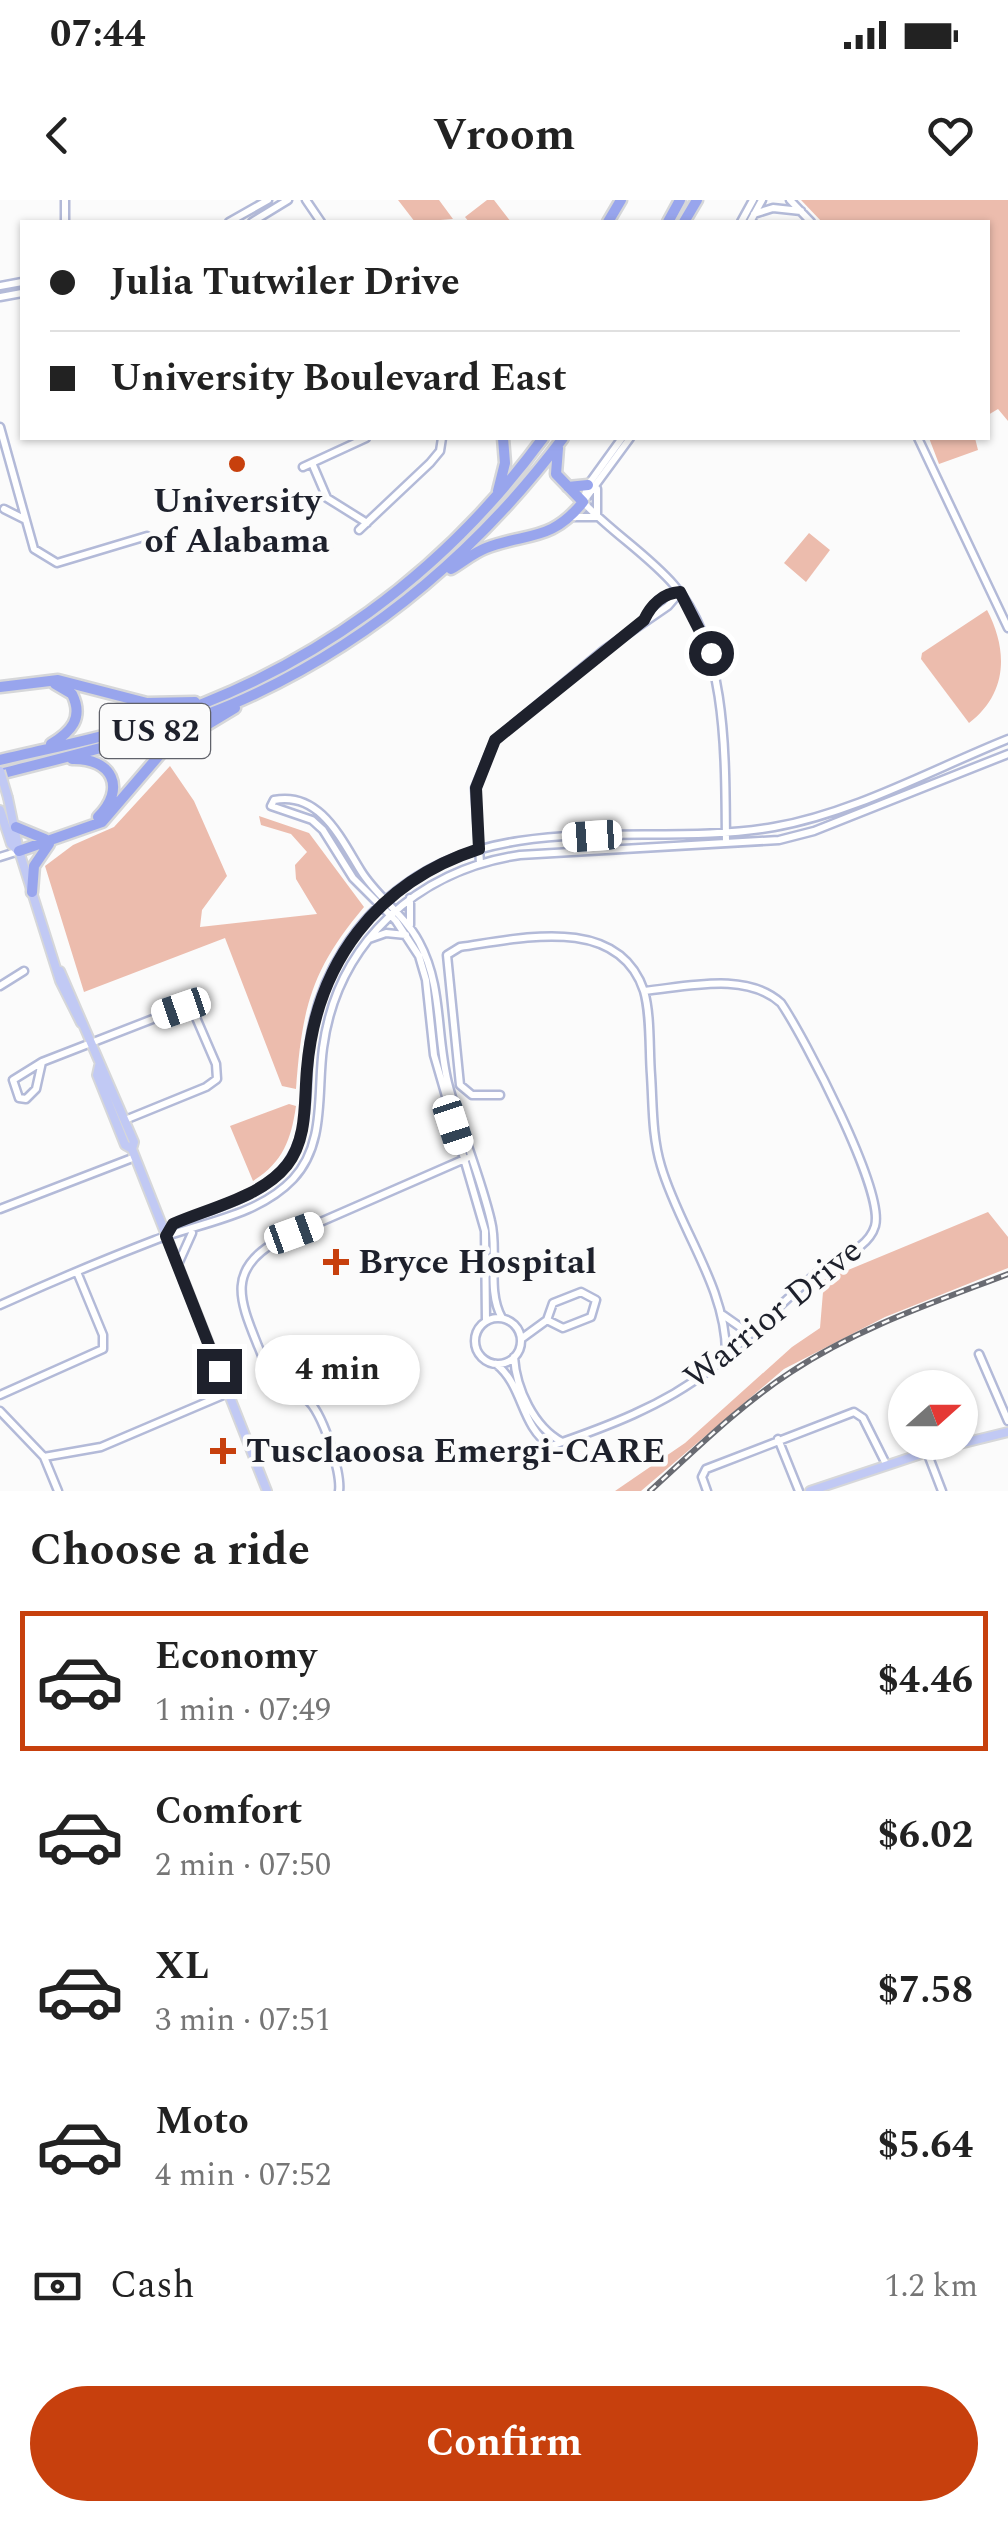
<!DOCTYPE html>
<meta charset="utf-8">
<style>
body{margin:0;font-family:Spectral,serif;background:#f6f6f6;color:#222;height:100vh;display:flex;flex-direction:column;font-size:38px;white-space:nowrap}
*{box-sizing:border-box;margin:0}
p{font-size:32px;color:#767676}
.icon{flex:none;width:55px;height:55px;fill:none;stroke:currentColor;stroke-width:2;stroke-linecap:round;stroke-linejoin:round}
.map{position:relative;height:1291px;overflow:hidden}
.drawer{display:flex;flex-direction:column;background:#fff;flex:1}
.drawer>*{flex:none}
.guide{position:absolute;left:20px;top:20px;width:970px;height:220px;border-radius:0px;box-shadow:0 2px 8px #0004;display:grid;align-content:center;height:220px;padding:0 30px;background:#fff}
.needle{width:65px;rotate:69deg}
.tools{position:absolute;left:888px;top:1170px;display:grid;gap:20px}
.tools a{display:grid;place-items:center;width:90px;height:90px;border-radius:50%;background:#fff;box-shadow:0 2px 8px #0004;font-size:50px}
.end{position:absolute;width:45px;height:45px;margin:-22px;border:12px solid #1e212c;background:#fff;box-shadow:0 0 0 5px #fff}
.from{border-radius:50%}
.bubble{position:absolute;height:70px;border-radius:35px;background:#fff;box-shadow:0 2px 8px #0004;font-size:32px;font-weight:700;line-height:70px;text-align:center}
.car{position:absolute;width:30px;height:60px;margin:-30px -15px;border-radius:12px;box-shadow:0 0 8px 2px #0007;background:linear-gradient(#fff 24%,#345 0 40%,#fff 0 76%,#345 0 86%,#fff 0)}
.guide b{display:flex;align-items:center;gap:35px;height:95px;font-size:38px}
.guide b+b{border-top:2px solid #e0e0e0}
.guide i{width:25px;height:25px;background:#222}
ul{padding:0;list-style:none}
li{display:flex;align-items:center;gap:30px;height:140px;margin:0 20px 15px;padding:0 10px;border:5px solid transparent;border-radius:0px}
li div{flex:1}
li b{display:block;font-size:38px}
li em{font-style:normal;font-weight:700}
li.active{border-color:#c7400d}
li>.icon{width:90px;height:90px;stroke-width:1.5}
h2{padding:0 30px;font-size:45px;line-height:120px}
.pay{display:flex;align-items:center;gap:25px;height:110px;padding:0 30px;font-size:38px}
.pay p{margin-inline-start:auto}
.cta{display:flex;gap:20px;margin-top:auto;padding:20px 30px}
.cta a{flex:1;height:115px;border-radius:60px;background:#c7400d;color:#fff;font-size:40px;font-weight:700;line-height:115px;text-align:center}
.status{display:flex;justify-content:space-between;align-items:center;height:70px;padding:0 50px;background:#fff;direction:ltr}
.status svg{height:28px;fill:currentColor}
header{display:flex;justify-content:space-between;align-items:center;height:130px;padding:0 30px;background:#fff;font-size:45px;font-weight:700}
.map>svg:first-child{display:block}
</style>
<div class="status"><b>07:44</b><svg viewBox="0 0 49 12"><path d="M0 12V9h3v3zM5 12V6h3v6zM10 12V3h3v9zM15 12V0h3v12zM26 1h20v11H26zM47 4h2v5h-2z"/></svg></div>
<header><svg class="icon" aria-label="back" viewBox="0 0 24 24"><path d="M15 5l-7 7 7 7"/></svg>Vroom<svg class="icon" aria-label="heart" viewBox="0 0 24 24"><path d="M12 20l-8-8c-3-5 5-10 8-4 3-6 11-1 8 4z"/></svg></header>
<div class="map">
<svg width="1008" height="1291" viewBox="0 0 1008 1291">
<rect width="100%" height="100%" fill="#fbfbfb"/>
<path fill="#ecbcad" d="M398,0H439L453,19L415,22Z
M487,0H494L511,22H469L465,17Z
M801,0H1008V221L998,209L988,215V22H822Z
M929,238H975L978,250L939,264Z
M809,333L830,350L806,382L784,363Z
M987,410C1008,450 1008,493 969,523L921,459L922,453Z
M170,566L194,601L227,676L202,710L200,727L317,714L296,679L295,665L307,652L291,634L261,625L259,616L309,633L364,707C311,770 302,808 296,889L282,886L225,738L84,792L45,666L73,645L114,627Z
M289,904L296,906C291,940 283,962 253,981L230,926Z
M988,1012L1008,1037V1068L885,1117L784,1169L641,1291H615L685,1243L792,1147L820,1128L824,1080Z"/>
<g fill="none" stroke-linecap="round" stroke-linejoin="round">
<defs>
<path id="minor" d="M306,0L321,22
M790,0L811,22
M754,14L773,8L801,11
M65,22V0
M229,22L268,0
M252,22L288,0
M741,22L753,0
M750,22L762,0
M0,86L22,82
M0,97L22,93
M0,227L34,349L57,363L147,336
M918,238L1008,428
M312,263L327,298L367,323
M303,267L366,238
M597,289V316
M583,301L588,285L622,238
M583,302C611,332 647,354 674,385C729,447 725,564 726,643
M583,302L630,238
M4,309L24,319
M571,317H596
M359,330L430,263L440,251L442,238
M645,419C651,404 664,393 680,392
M0,657L19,651
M480,663L475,588L495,540L604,450L668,406L680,392
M410,725V698
M369,739L386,733L406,735
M0,786L24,771
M42,862L181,808L194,813L216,864L217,879L206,887L125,920
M42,862L36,889L26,899L19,898L13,880Z
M500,895H472L460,885L447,755L460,747C518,739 618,713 644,791C651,815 649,850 651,875C653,906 652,936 661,966C679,1028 726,1087 726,1153
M0,1009L135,957
M166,1035L173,1024C207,1010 256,999 281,971C315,936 303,878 311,834C321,774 356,719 406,684C511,609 654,648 774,627C854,613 933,569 1008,539
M179,1062L192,1033
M581,1092L596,1100L591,1117L563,1128L547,1120L553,1103Z
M0,1105C51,1082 103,1060 155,1040C200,1023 258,1016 293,979C326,944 317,892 323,848C337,743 417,670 520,655L779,640L814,631L1008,554
M723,1115L750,1134
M475 1141a23 23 0 1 1 46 0a23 23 0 1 1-46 0Z
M486,1121L485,1031L434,855L426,780L419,756L396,721L353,678L323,630L312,620L271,606L274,600C320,591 341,639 361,671C377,697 404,714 419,742C443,786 436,835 448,883C460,929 480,974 491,1021C499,1052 486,1090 502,1118
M521,1139L547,1120
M979,1154L1008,1221
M514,1157C516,1189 534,1227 562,1242
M496,1164C524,1186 520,1226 551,1246C606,1227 663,1206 709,1170C747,1140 780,1103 817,1073C835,1059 868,1050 875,1026C885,991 804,837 781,803C746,771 686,787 644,791
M0,1195L103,1149V1135L77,1072
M0,1211L44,1257L58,1291
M778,1239L799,1291
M927,1252L942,1291
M44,1257L101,1247L228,1193
M339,1291C342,1273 322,1209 306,1199C296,1193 286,1196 278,1188C268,1177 264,1159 258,1146C240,1101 226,1070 277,1041L467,958
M707,1291L702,1277L706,1269L854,1212L863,1218L886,1264"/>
<path id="major" d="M8,598L19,651L60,781L81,823
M0,610L11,644L18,651
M60,771L134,942L132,949L267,1291
M99,866L97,875L125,945L132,949
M810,1291L927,1252L1008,1232"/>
<path id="highway" d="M608,22L621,0
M668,22L680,0
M684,22L697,0
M568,287L588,285
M498,291L505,263L503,238
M451,369C463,362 473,353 486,348C528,332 551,342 583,302L556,274L558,248
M0,487L58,480L147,503L195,502
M51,544C71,532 84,518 72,494L55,484
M72,559C112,558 127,588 98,617
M0,560C49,548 100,539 148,523C309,473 444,373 543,238
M0,574C85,552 175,532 255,494C378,436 482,346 563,238
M16,627L45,639
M19,651L102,622L162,552L235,508
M32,692L34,666L49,644"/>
</defs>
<use href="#minor" stroke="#b3bad8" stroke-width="11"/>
<use href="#major" stroke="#d6d7d9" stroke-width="12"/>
<use href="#highway" stroke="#d6d7d9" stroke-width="15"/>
<use href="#minor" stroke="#fff" stroke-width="6"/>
<use href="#major" stroke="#c1c9f4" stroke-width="8"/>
<use href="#highway" stroke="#98a5ed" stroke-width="10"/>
<defs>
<path id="rail" d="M650,1291C695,1250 740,1205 791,1172C857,1128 935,1102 1008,1074"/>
</defs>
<use href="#rail" stroke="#696b72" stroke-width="6"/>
<use href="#rail" stroke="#fbfbfb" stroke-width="2.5" stroke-dasharray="8" stroke-linecap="butt"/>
<defs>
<path id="major-bridge" d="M0,571L8,598"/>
</defs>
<use href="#major-bridge" stroke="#d6d7d9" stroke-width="12" stroke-linecap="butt"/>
<use href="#major-bridge" stroke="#c1c9f4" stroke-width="8"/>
</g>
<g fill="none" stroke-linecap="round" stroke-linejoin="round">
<path stroke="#1e212c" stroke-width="12" d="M219,1171L166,1036L173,1024C209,1008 262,997 287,965C308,938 304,901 307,869C316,763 377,682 479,649L476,588L495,540L644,420C651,405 663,393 680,392L711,453"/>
</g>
<g fill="#c7400d" stroke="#fbfbfb" stroke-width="4">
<circle cx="237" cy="264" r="10"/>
<path d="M331 1047h10v10h10v10h-10v10h-10v-10h-10v-10h10z"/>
<path d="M218 1236h10v10h10v10h-10v10h-10v-10h-10v-10h10z"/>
</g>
<g text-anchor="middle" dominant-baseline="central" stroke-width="9" stroke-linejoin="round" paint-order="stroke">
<rect fill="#fbfbfb" stroke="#60626a" stroke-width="2.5" x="100" y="504" width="110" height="54" rx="8"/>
<g font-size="32" font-weight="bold" fill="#1e212c">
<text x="155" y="531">US 82</text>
</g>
<g font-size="35" font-weight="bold" fill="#1e212c" stroke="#fbfbfb" text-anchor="start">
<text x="237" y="301" text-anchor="middle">University<tspan x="237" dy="40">of Alabama</tspan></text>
<text x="358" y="1062">Bryce Hospital</text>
<text x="246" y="1251">Tusclaoosa Emergi-CARE</text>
</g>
<g font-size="35" fill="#1e212c" stroke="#fbfbfb">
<text transform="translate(773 1114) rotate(-39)">Warrior Drive</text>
</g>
</g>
</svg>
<div class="tools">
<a><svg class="needle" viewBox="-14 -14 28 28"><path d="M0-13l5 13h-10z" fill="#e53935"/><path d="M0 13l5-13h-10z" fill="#767676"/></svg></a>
</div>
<i class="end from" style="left:711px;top:453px"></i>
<i class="end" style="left:219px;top:1171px"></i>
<div class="bubble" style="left:255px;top:1135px;width:165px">4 min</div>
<i class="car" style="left:592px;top:636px;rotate:266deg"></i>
<i class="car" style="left:181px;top:808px;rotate:251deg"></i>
<i class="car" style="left:453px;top:925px;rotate:162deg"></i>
<i class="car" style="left:294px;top:1033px;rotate:70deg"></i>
<div class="guide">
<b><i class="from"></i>Julia Tutwiler Drive</b>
<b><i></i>University Boulevard East</b>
</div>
</div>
<section class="drawer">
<h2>Choose a ride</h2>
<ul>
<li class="active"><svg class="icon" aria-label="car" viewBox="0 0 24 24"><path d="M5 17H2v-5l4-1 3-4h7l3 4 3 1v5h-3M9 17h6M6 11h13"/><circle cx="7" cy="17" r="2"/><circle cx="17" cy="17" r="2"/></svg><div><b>Economy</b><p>1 min · 07:49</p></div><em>$4.46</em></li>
<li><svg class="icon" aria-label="car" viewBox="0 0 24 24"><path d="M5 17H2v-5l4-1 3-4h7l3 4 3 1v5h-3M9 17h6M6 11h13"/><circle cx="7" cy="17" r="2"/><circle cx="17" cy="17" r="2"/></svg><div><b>Comfort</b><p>2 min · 07:50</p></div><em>$6.02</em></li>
<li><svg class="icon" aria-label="car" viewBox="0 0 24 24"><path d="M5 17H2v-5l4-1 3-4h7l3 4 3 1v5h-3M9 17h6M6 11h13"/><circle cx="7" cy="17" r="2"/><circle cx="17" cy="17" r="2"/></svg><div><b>XL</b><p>3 min · 07:51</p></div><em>$7.58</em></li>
<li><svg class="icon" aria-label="car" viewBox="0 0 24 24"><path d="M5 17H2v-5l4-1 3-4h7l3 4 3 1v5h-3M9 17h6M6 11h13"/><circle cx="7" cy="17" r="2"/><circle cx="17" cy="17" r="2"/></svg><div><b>Moto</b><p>4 min · 07:52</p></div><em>$5.64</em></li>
</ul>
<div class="pay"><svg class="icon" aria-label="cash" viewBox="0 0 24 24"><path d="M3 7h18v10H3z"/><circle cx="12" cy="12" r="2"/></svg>Cash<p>1.2 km</p></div>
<div class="cta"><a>Confirm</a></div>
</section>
